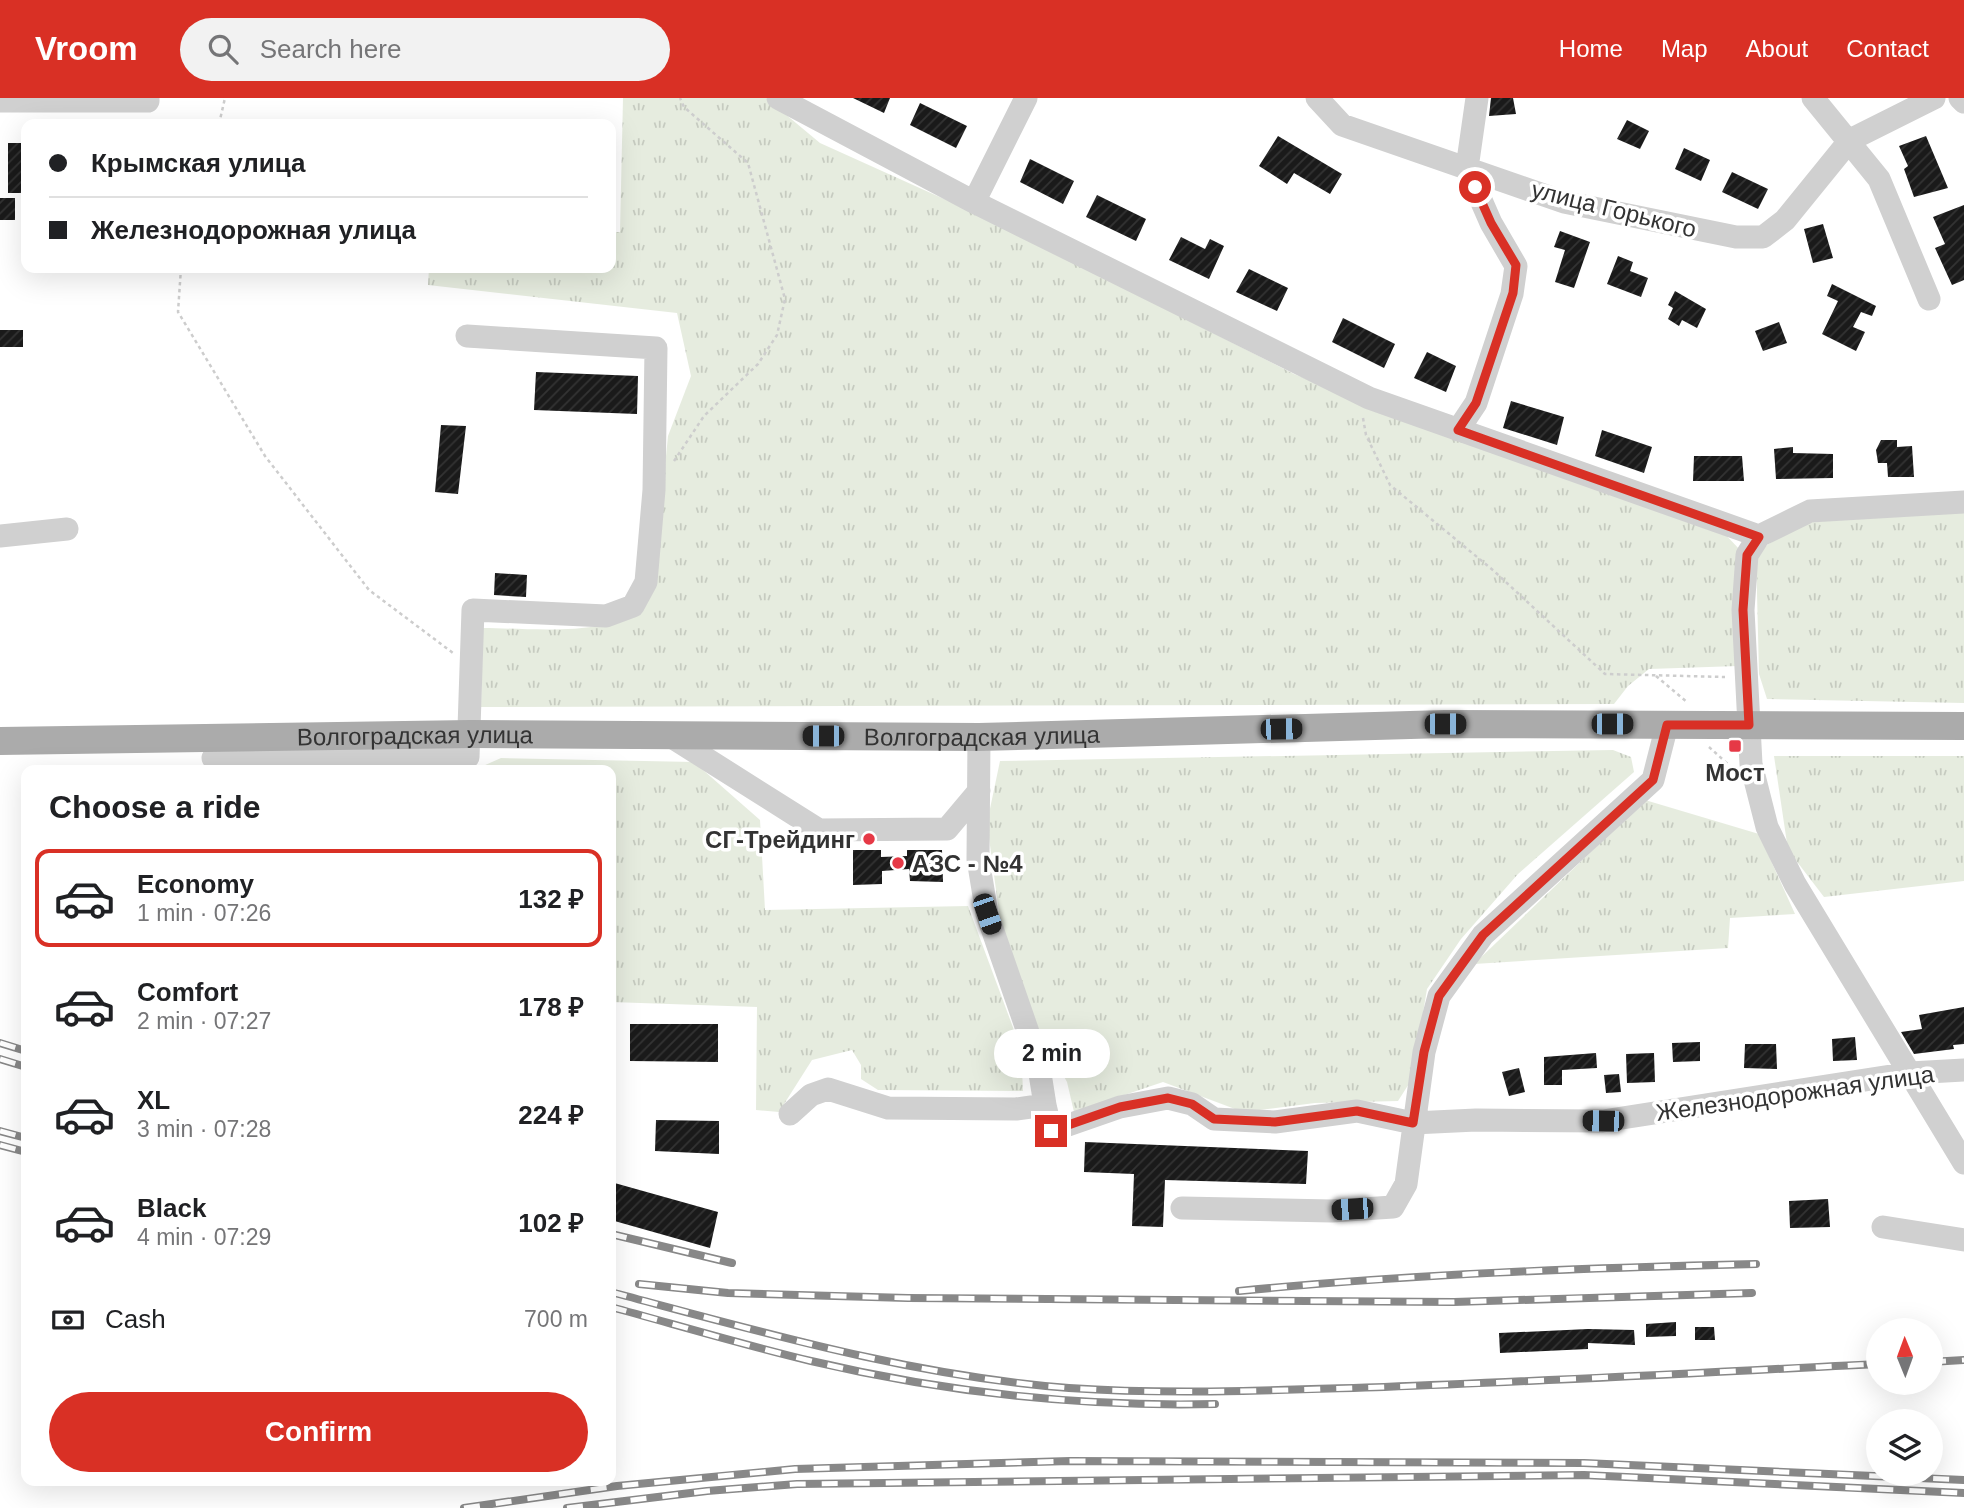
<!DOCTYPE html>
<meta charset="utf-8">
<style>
body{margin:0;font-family:Helvetica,sans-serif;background:#f2f2f2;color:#202124;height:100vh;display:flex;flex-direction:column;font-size:26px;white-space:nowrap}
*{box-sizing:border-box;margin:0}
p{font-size:23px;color:#757577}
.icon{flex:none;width:38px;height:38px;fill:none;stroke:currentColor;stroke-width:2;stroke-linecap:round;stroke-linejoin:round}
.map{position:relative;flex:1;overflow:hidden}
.details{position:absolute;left:21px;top:667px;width:595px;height:721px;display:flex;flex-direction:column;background:#fff;border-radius:14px;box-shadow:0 7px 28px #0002}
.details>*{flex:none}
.banner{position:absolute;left:21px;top:21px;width:595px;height:154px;border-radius:14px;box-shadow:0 7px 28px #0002;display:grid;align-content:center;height:154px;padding:0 28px;background:#fff}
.needle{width:46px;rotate:359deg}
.fabs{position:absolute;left:1866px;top:1220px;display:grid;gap:14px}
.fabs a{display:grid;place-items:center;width:77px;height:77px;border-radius:50%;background:#fff;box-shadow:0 7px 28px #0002;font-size:35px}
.end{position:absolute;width:32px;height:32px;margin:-16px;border:9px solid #d93025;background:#fff;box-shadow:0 0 0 4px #fff}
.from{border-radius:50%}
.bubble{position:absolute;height:49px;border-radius:24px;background:#fff;box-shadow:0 7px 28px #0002;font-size:23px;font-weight:600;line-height:49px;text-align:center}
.car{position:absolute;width:21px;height:42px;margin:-21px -10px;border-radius:9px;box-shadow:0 0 5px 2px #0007;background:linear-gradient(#222 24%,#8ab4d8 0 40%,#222 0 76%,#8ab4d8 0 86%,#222 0)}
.banner b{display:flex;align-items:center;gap:24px;height:66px;font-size:26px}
.banner b+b{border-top:2px solid #e0e0e0}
.banner i{width:18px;height:18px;background:#202124}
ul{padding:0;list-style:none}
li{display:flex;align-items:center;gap:21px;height:98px;margin:0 14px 10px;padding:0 14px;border:4px solid transparent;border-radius:14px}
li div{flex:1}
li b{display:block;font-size:26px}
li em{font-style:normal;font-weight:600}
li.selected{border-color:#d93025}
li>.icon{width:63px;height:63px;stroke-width:1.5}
h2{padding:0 28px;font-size:32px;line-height:84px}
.pay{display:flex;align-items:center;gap:18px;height:77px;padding:0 28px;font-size:26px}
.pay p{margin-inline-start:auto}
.button{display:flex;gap:14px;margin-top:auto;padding:14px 28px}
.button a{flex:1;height:80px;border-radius:42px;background:#d93025;color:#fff;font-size:28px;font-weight:600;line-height:80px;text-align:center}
header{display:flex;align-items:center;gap:42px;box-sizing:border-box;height:98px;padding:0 35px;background:#d93025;color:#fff}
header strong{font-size:33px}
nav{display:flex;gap:38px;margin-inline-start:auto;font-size:24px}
.search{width:490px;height:63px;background:#f2f2f2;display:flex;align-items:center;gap:18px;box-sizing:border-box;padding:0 24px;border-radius:38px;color:#757577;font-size:26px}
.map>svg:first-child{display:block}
</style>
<header>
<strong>Vroom</strong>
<div class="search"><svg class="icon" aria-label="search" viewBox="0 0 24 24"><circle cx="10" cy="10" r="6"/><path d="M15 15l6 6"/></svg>Search here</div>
<nav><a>Home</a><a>Map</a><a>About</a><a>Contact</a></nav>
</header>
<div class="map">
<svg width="1964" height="1410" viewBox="0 0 1964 1410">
<defs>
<pattern id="grass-tufts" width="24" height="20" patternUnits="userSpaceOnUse" patternTransform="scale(1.75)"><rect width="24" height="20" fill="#e6ecdf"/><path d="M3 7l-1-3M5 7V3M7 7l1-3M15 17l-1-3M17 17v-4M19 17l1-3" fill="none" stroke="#c6cbc0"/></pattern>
<pattern id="building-hatch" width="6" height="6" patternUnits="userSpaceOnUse" patternTransform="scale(1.75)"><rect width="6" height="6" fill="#1a1a1a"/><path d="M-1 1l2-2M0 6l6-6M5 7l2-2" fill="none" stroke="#333"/></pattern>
</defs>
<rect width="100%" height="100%" fill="#fff"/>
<path fill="url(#grass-tufts)" d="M623,0H766L820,45L995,124L1294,276L1411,323L1723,434L1741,453L1738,568L1649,571L1628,588L1614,606L481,609L483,530C527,530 609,540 644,509C649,505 651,495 653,489L668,338L691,278L677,215L428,187L429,170H611V134H620Z
M1964,412V605L1767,601L1759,576L1756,455L1780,438L1817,420Z
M1613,652L1631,659L1634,674L1518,776L1461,841L1427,891L1412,981L1398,1003L1315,1005L1243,1014L1163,984L1074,1014L1067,984L1042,939L1003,844L987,725L1000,663Z
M1774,658H1964V783L1824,799L1788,752Z
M501,660L694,664L760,722L765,812L968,808L1021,951L1023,993L878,992L861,981V967L852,952L812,962L779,1014L756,1012L757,909L611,904V672H474Z
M1645,702L1759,736L1795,816L1730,820L1728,850L1474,866Z"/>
<path fill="url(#building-hatch)" d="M853,0H890L884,15Z
M1491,0H1513L1516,16L1489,18Z
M920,5L967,28L956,50L910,27Z
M1627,22L1649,33L1640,51L1617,41Z
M1278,38L1342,76L1330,96L1294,75L1287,86L1259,68Z
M1926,38L1948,90L1914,99L1904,71L1908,68L1899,48Z
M8,45H26V95H8Z
M1684,50L1710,62L1701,83L1675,71Z
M1030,61L1074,83L1063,106L1020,84Z
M1732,74L1768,91L1758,111L1722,94Z
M1097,97L1146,121L1136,143L1086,119Z
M0,100H15V122H0Z
M1964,107V182L1952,187L1935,150L1945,146L1933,119Z
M1823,126L1833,160L1813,165L1804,131Z
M1560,133L1590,144L1574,190L1555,184L1565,152L1554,149Z
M1181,139L1205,151L1210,141L1224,148L1209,181L1169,162Z
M1618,158L1633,164L1630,173L1648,180L1641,199L1607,186Z
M1249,171L1288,190L1277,213L1236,194Z
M1832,186L1876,208L1872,218L1861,214L1853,229L1865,234L1856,253L1822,236L1838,203L1827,198Z
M1675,193L1706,211L1697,230L1682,222L1679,228L1668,221L1673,210L1668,207Z
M1343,220L1395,246L1384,270L1332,244Z
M1779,224L1787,245L1763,253L1755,233Z
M0,232H23V249H0Z
M1427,254L1456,268L1446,294L1414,280Z
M536,274L638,278L637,316L534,312Z
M1511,303L1564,319L1557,347L1503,330Z
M441,327L466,328L458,396L435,394Z
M1602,332L1652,349L1644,375L1595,358Z
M1881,342H1897V349L1912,348L1914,379H1888L1887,365H1878L1876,352Z
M1793,349V355L1833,356V380L1776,381L1774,351Z
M1694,358H1742L1744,383H1693Z
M495,475L527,477L526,499L494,497Z
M853,752H881V759L907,758V752H942L943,784L910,783L909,771L882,773V786L853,787Z
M1964,909V946L1953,947L1954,951L1914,956L1901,934L1922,931L1919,917Z
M630,926H718V964L630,963Z
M1855,939L1857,962L1833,963L1832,941Z
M1700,944V963L1673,964L1672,945Z
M1745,946H1776L1777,971L1744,970Z
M1596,955L1597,970L1562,972V987H1544V959Z
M1654,955L1655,984L1627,985L1626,956Z
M1519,970L1525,994L1509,998L1502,974Z
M1619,976L1621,994L1606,995L1604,977Z
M656,1022L719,1023V1056L655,1053Z
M1085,1044L1308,1053L1306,1086L1165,1082L1163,1129L1132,1128L1134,1076L1084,1074Z
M611,1084L718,1114L710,1150L611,1122Z
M1828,1101L1830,1129L1790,1130L1789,1103Z
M1676,1224V1238L1646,1239V1226Z
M1695,1229H1714L1715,1242H1695Z
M1588,1231L1634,1232L1635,1247L1588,1245V1251L1500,1255L1499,1235Z"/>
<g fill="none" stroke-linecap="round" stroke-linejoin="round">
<path stroke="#cdcdcd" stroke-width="2.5" stroke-dasharray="3.5 3.5" stroke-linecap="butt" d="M219,26L225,0
M181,170L178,214L265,358L369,492L453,555
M1363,320L1366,337L1390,387L1494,473L1605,576L1725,579
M674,363L704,318L758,266L777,237L785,201L748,65L684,9L680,0
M1656,578L1688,605
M1709,649L1730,668"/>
<path stroke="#d0d0d0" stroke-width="23" d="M778,0L974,104L1369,300L1759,438L1810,413L1964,404
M1317,0L1342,27L1564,104L1736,139H1763L1785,122L1850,42L1934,0
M1813,0L1879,81L1929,201
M1960,0L1964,4
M0,3H148V0
M974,104L1026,0
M1458,332L1476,305L1512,196L1516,168L1491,125L1467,70L1477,0
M0,438L67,431
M1759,438L1747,457L1743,512L1751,666L1767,729L1795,786L1964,1065
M667,636L819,732L947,731L979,693
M979,639L978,761L987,816L1038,963L1045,1007
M213,660L468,659L473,512L606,518L633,508L646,484L654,392L656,250L467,238
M790,1016L811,997L828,991L888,1010L1016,1011L1045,1007L1051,1033L1120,1009L1168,1000L1192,1006L1214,1021L1275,1024L1357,1013L1413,1025L1476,1022L1603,1023L1910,975L1964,972
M1182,1110L1332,1113L1393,1109L1406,1086L1424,954L1439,898L1483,837L1653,682L1667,627
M1883,1129L1964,1142"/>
<path stroke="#ababab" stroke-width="28" id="s1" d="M0,643L471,636L979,639L1445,626L1964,628"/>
<defs>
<path id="rail" d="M0,945L26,953
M0,961L26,969
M0,1033L26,1040
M0,1047L26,1054
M611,1136L732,1165
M639,1186L728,1195L908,1200L1454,1204L1752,1195
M1239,1193C1411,1176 1583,1170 1756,1166
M611,1194C762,1234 912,1278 1069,1290C1173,1297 1279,1292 1384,1289C1548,1283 1713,1274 1878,1266
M611,1209C677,1227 744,1247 811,1263C943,1294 1080,1309 1215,1306
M1930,1264L1964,1262
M464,1410L617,1388L795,1371L1070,1363L1584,1365L1964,1382
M567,1410L707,1393L797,1386L1584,1377L1964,1395"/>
</defs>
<use href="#rail" stroke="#888" stroke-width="8"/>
<use href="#rail" stroke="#fff" stroke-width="5" stroke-dasharray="16" stroke-linecap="butt"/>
</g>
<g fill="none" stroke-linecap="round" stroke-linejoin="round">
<path stroke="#d93025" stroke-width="9" d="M1051,1033L1120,1009L1168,1000L1192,1006L1214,1021L1275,1024L1357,1013L1413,1025L1424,954L1439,898L1483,837L1653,682L1667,627H1749L1743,512L1747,457L1759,439L1458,332L1476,305L1513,195L1516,167L1491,125L1475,89"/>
</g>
<g fill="#e63946" stroke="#fff" stroke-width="2.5">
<rect x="1728" y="641" width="14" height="14" rx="3.5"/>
<circle cx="869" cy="741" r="7"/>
<circle cx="898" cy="765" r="7"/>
</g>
<g text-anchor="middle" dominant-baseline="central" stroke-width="7" stroke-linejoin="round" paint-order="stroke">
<g font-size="24" fill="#333" stroke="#fff">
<text transform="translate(1614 111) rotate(14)">улица Горького</text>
<text stroke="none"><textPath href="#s1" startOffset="982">Волгоградская улица</textPath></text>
<text stroke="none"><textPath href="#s1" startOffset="415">Волгоградская улица</textPath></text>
<text transform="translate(1795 995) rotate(-8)">Железнодорожная улица</text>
</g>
<g font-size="24" font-weight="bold" fill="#333" stroke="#fff">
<text x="1735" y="674">Мост</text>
<text x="855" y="741" text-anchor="end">СГ-Трейдинг</text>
<text x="912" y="765" text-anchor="start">АЗС - №4</text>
</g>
</g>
</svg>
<div class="fabs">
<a><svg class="needle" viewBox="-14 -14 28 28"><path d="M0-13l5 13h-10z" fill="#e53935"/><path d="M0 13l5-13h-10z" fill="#757577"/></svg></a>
<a><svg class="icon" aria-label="layers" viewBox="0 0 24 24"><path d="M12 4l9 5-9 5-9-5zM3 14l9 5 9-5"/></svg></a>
</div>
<i class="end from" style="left:1475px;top:89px"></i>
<i class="end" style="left:1051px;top:1033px"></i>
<div class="bubble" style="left:994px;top:931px;width:116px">2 min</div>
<i class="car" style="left:1445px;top:626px;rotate:90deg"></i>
<i class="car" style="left:1612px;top:626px;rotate:90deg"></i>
<i class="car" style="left:1281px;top:631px;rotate:89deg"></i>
<i class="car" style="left:823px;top:638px;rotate:270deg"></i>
<i class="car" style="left:987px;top:816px;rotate:161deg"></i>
<i class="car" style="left:1603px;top:1023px;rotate:271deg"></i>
<i class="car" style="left:1352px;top:1111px;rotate:266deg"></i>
<div class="banner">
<b><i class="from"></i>Крымская улица</b>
<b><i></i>Железнодорожная улица</b>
</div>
<section class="details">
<h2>Choose a ride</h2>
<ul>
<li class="selected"><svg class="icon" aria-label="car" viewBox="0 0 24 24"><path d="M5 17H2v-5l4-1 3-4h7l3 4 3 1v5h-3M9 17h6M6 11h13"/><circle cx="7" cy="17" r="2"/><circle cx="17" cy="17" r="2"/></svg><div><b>Economy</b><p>1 min · 07:26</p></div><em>132 ₽</em></li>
<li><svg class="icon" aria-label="car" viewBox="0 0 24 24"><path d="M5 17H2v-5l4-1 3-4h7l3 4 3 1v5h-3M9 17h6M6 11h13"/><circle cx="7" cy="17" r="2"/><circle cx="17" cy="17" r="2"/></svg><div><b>Comfort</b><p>2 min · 07:27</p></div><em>178 ₽</em></li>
<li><svg class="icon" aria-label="car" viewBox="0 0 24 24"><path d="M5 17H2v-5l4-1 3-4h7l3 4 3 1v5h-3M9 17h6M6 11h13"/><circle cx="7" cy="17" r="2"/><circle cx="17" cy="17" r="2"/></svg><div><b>XL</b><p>3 min · 07:28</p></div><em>224 ₽</em></li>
<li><svg class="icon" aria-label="car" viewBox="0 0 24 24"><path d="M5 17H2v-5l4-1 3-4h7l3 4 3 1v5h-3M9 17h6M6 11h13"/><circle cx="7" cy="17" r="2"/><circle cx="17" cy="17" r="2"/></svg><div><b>Black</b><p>4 min · 07:29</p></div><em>102 ₽</em></li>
</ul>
<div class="pay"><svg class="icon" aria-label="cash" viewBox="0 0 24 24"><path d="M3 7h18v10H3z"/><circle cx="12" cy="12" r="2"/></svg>Cash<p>700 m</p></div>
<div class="button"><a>Confirm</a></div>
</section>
</div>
